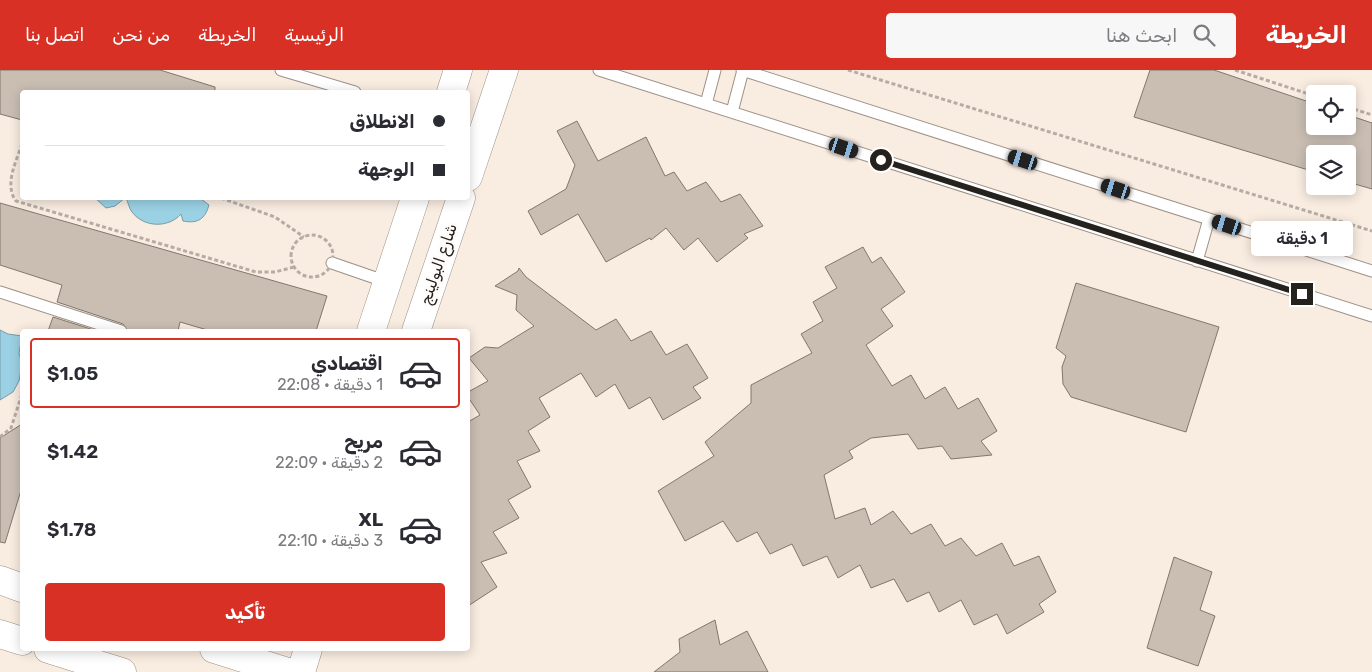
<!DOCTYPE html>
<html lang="ar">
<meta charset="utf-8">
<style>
body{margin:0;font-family:Rubik,"Noto Sans Arabic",sans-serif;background:#f7f7f7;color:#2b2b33;direction:rtl;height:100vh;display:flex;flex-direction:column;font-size:19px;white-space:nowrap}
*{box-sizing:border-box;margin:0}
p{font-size:16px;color:#7c7c81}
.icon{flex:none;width:28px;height:28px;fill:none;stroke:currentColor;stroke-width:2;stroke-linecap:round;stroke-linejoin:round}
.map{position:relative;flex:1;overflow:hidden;direction:ltr}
.side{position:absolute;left:20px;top:259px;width:450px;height:322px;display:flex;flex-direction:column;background:#fff;border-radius:5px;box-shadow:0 2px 12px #0003;direction:rtl}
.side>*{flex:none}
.hud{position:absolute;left:20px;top:20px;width:450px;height:110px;border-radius:5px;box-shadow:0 2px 12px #0003;direction:rtl;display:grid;align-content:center;height:110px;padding:0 25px;background:#fff}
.fabs{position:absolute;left:1306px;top:15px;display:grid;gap:10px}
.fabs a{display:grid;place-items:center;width:50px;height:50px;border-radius:5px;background:#fff;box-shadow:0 2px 12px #0003;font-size:25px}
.end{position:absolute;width:22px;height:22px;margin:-11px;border:6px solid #25211d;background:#fff;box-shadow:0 0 0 2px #fff}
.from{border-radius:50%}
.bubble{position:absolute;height:35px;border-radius:5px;background:#fff;box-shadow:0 2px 12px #0003;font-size:16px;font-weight:600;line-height:35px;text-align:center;direction:rtl}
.car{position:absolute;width:15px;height:30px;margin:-15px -8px;border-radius:6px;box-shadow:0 0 4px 1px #0007;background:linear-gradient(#222 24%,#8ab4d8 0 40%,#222 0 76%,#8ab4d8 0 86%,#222 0)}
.hud b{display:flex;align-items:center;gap:18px;height:48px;font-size:19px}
.hud b+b{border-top:1px solid #e1e1e2}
.hud i{width:12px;height:12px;background:#2b2b33}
ul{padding:9px 0 0;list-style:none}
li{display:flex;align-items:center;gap:15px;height:70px;margin:0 10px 8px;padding:0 15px;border:2px solid transparent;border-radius:5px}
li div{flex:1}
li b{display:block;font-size:19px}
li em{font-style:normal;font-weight:600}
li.on{border-color:#d93025}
li>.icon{width:45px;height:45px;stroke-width:1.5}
.cta{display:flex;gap:10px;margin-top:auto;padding:10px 25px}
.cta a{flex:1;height:58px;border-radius:5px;background:#d93025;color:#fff;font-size:20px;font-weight:600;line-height:58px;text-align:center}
header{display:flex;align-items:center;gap:30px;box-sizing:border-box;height:70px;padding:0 25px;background:#d93025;color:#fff}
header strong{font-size:24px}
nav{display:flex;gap:28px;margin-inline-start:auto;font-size:18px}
.search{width:350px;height:45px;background:#f7f7f7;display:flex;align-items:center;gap:12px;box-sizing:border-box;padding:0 18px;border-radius:5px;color:#7c7c81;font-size:19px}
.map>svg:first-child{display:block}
</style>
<header>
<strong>الخريطة</strong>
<div class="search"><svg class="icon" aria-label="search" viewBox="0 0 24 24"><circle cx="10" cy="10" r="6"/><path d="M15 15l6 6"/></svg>ابحث هنا</div>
<nav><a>الرئيسية</a><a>الخريطة</a><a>من نحن</a><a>اتصل بنا</a></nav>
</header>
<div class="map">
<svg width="1372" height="602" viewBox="0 0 1372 602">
<rect width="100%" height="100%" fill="#f9ece1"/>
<path fill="#9bd1e4" stroke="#789ca8" d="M95,128H125L115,136L106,138Z
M126,128H200L209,135C205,149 198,154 183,151L181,144C169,158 144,158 132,142C129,138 128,132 126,128Z
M0,260L8,264L22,266L19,283L22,294L19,311L13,322L0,330Z"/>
<path fill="#cabeb3" stroke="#82776d" d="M0,0H160L215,17V22H22V50L0,44Z
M1150,0H1214L1315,34V56H1348V45L1372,53V119L1348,112V84H1315V102L1134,47Z
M577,51L598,91L646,67L665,106L674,102L687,121L706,112L721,132L740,124L763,156L744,164L748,168L717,192L698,168L684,180L666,158L651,170L650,168L606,192L578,144L541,165L528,141L566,119L575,95L557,61Z
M0,133L327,226L316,261H211L180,252L178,261H128L123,254L57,232L62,215L0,195Z
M863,177L872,193L881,187L905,222L881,239L893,256L866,275L892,316L911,305L925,329L945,317L958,339L978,328L997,361L981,371L992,385L951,389L942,376L918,379L908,364L871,368L849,381L853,388L824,405L835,449L865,438L871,455L893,441L911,464L931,454L945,476L961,468L976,486L1002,473L1014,496L1039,486L1056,522L1039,534L1044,542L1007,564L997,544L974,555L961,530L939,542L929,522L907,532L894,509L871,518L860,495L838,508L827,486L803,496L792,474L770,484L757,462L737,472L723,451L685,471L658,421L714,386L705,372L751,333V315L812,283L801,264L823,251L813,232L837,218L825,197Z
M519,198L526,207L596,260L616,249L631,271L651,261L666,285L687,274L708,308L693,317L701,328L663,350L650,327L629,339L615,314L596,327L581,303L539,328L550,347L528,361L540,381L517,391L531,417L508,430L519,448L493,462L507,483L481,492L497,517L468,536V352L480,345L468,327V322L488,311L469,288L485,277L498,278L534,256L516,240L517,225L495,216L518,201Z
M1076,213L1219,257L1186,362L1071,327L1063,314L1062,297L1066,286L1056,278Z
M53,247L97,261H48Z
M22,354V417L5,473L0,472V368Z
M1174,487L1212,502L1200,540L1215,546L1198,596L1147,578Z
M715,550L720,575L747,561L768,602H654L680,582L679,569Z"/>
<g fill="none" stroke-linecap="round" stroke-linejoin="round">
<defs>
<path id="service" d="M281,0L355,22
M599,0L1372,246
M742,0L1372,201
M706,34L715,0
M732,42L743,0
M1197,191L1209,149
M332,193L387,212
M0,222L121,261"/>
<path id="tertiary" d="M451,22L458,0
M468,107L504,0
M371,261L415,128
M416,261L461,128
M0,510L22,518
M0,564L22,571
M48,579L122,602
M214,579L288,602
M301,602L308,579"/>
</defs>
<use href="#service" stroke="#9d9187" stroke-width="13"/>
<use href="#tertiary" stroke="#9d9187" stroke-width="29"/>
<path stroke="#b6aca4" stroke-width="3" stroke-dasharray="4 2.5" stroke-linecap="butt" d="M848,0L1372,161
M1235,0L1315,26
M1348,37L1372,45
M22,74C16,92 4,115 16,131L256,202H275L294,197
M221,128L275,147L304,167
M291 186a21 21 0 1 1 42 0a21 21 0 1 1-42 0Z
M0,367L11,358L22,324"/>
<use href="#service" stroke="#fff" stroke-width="11"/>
<use href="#tertiary" stroke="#fff" stroke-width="28"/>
</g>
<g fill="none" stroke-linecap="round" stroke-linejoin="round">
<path stroke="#25211d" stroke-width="6" d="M881,90L1302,224"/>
</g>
<g text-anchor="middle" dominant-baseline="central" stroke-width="5" stroke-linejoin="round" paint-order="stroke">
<g font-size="16" fill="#25211d" stroke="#fefbf9">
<text transform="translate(438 194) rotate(-71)">شارع البولينج</text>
</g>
</g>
</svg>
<div class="fabs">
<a><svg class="icon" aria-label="locate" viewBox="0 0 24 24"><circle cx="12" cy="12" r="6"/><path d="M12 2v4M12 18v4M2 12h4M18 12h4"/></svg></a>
<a><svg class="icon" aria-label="layers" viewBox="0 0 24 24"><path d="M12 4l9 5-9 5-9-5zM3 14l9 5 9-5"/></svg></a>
</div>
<i class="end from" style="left:881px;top:90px"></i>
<i class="end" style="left:1302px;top:224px"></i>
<div class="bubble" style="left:1251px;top:151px;width:102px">1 دقيقة</div>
<i class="car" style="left:844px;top:78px;rotate:108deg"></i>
<i class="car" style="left:1023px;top:90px;rotate:288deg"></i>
<i class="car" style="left:1116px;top:119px;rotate:288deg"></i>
<i class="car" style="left:1227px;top:155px;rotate:288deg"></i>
<div class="hud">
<b><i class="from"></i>الانطلاق</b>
<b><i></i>الوجهة</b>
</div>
<section class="side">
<ul>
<li class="on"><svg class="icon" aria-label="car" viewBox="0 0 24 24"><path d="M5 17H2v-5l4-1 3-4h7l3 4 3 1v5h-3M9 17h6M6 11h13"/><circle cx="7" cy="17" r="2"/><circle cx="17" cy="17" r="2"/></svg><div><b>اقتصادي</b><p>1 دقيقة · 22:08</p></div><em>$1.05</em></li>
<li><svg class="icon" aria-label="car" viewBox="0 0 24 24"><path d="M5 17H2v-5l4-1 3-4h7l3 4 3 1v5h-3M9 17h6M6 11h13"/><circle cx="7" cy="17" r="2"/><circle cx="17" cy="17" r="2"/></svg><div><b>مريح</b><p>2 دقيقة · 22:09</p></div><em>$1.42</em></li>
<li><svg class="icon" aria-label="car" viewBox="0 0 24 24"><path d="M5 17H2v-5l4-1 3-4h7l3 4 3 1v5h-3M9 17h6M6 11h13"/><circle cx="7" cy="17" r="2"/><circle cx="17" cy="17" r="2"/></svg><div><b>XL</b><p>3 دقيقة · 22:10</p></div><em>$1.78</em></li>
</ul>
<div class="cta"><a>تأكيد</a></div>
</section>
</div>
